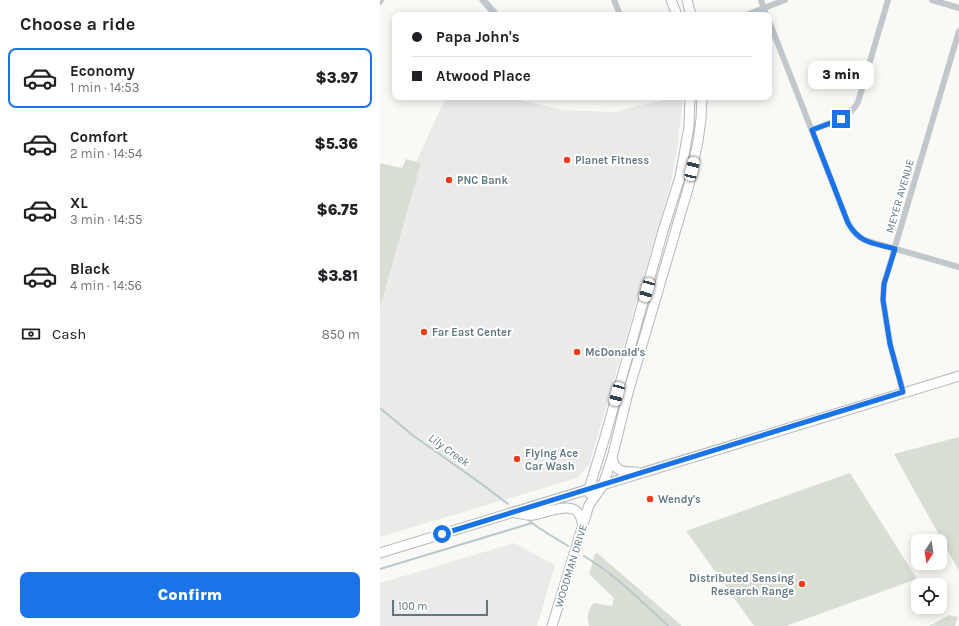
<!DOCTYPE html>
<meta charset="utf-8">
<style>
body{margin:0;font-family:Karla,sans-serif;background:#f2f2f2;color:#202124;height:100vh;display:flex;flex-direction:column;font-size:15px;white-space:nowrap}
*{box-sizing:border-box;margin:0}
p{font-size:13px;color:#757577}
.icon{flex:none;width:22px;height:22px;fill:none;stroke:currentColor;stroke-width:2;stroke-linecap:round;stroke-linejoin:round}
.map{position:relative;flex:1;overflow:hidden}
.drawer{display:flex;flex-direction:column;background:#fff;width:380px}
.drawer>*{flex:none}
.guide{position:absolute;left:12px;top:12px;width:380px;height:88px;border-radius:8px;box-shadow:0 2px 10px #0003;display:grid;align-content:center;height:88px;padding:0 20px;background:#fff}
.needle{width:26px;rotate:192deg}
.tools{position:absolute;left:531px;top:534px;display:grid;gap:8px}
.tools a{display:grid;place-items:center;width:36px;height:36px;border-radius:8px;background:#fff;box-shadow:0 2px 10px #0003;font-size:20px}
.scale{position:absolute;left:12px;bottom:10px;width:96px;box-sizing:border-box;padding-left:4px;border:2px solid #617883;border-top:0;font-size:11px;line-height:14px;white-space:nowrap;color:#617883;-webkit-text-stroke:3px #fff;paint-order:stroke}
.end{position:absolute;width:18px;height:18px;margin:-9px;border:5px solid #1a73e8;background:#fff;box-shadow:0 0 0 2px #fff}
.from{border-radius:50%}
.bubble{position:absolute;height:28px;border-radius:8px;background:#fff;box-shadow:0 2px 10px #0003;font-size:13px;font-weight:800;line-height:28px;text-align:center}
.car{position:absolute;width:12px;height:24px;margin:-12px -6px;border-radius:5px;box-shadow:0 0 3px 1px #0007;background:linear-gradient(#fff 24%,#345 0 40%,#fff 0 76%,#345 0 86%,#fff 0)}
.guide b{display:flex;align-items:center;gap:14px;height:38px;font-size:15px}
.guide b+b{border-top:1px solid #e0e0e0}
.guide i{width:10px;height:10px;background:#202124}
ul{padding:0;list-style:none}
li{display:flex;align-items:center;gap:12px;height:60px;margin:0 8px 6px;padding:0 12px;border:2px solid transparent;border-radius:8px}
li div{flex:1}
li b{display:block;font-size:15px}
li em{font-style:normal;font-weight:800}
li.active{border-color:#1a73e8}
li>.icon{width:36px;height:36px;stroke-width:1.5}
h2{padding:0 20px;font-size:18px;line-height:48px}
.pay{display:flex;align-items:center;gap:10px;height:44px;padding:0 20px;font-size:15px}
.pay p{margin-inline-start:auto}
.button{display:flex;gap:8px;margin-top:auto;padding:8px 20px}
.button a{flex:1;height:46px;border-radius:8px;background:#1a73e8;color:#fff;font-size:16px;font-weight:800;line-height:46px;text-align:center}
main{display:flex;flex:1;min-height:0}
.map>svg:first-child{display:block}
</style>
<main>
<section class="drawer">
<h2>Choose a ride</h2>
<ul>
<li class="active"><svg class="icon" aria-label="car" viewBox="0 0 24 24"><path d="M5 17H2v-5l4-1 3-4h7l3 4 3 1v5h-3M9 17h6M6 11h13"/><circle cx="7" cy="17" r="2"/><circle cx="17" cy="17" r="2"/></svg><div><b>Economy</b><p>1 min · 14:53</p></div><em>$3.97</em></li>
<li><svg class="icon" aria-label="car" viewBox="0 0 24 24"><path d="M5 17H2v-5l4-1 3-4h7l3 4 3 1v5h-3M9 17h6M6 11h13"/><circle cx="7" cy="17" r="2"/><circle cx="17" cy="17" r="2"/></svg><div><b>Comfort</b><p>2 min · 14:54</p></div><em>$5.36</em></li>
<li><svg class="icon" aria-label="car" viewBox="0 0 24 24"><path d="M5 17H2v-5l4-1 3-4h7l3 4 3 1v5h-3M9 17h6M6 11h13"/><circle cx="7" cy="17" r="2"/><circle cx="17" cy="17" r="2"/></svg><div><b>XL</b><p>3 min · 14:55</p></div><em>$6.75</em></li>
<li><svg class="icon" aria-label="car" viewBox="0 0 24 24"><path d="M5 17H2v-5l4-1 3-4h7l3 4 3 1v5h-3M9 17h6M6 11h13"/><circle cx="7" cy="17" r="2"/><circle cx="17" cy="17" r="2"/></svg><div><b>Black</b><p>4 min · 14:56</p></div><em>$3.81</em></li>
</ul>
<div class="pay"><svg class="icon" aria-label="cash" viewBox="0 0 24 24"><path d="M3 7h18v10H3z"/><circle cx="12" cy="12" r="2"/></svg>Cash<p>850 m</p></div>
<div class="button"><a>Confirm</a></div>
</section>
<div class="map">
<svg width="579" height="626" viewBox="0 0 579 626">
<rect width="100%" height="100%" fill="#f9f9f6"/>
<path fill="#eaeae9" d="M66,97H128L182,110L234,112L294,97H303L297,151L290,187L209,465L197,478L0,537V308L41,163L36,162Z
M134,543L175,565L157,626H0V583Z"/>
<path fill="#d9ded5" d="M26,159L41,163L0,308V163L22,168Z
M579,437V571L514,454Z
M470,473L537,579L406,626H374L306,531Z
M217,553L302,626H209C207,616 207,610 214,603L232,606L234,598L209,574L215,554Z
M569,615L578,617L575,626H549Z"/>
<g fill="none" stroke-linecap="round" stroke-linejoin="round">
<path stroke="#b8c8cb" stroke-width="2" d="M0,408L31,434L103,485L128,504
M147,519L159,528L188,546
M204,556C236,575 261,601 288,626
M0,569L152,523"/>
<defs>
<path id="primary" d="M291,0L297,15
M307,0L311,15
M232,458C236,473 243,472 257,472
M209,493V489L225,437L283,231L300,177L309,127L310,97
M137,513C142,514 148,516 153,515C163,514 191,501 198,513C201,516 202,521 203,525
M0,553L579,376
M172,626L209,505L223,485L232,458L248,393L309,185L318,141L321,119L322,97"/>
</defs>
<use href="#primary" stroke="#b2b9bd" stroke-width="11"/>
<path stroke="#c1c7ca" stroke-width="6" d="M234,0L240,15
M381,0L386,15
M552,0L579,8
M0,2L1,0
M366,15L405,0
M389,21L468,223C473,232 478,238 488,241L579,267
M432,130C450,123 468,120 478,102L508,0
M523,392L510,344L503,300L504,284L579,31"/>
<path stroke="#c1c7ca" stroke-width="7" d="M103,0L116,15"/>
<use href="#primary" stroke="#fff" stroke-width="9"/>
</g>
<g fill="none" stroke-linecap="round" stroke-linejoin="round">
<path stroke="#1a73e8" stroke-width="5" d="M62,534L523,392L510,344L503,300L504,284L515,249C494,243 480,244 468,223L432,130L461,119"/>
</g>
<g fill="#f23a1d" stroke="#fff" stroke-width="1.5">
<circle cx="187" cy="160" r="4"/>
<circle cx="69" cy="180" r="4"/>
<circle cx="44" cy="332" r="4"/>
<circle cx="197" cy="352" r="4"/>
<circle cx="137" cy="459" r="4"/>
<circle cx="270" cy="499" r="4"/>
<circle cx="422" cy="584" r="4"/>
</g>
<g text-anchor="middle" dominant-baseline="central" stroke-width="4" stroke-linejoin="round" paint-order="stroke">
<g font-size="11" font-weight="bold" fill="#617883" stroke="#fff" text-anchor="start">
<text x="195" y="160">Planet Fitness</text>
<text x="77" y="180">PNC Bank</text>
<text x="52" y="332">Far East Center</text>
<text x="205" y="352">McDonald's</text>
<text x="145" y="453">Flying Ace<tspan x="145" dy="13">Car Wash</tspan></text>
<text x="278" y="499">Wendy's</text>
<text x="414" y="578" text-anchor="end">Distributed Sensing<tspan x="414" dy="13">Research Range</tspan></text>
</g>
<g font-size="11" fill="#617883" stroke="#fff">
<text transform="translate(520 196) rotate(-74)">MEYER AVENUE</text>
<text transform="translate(191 566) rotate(-73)">WOODMAN DRIVE</text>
</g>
<g font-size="12" font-style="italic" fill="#5c787e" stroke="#fff">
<text transform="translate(69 450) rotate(36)">Lily Creek</text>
</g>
</g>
</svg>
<div class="tools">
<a><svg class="needle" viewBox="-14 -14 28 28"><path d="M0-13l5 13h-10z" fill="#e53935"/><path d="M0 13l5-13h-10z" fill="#757577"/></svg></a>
<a><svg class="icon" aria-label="locate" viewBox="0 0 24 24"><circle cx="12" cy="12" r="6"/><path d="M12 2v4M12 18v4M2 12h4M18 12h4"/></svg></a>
</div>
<div class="scale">100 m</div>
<i class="end from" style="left:62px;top:534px"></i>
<i class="end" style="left:461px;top:119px"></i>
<div class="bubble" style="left:428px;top:61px;width:66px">3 min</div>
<i class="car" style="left:312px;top:169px;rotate:13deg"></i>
<i class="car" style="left:267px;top:290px;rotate:196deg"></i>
<i class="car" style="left:237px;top:394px;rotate:195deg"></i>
<div class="guide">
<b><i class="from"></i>Papa John's</b>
<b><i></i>Atwood Place</b>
</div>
</div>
</main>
